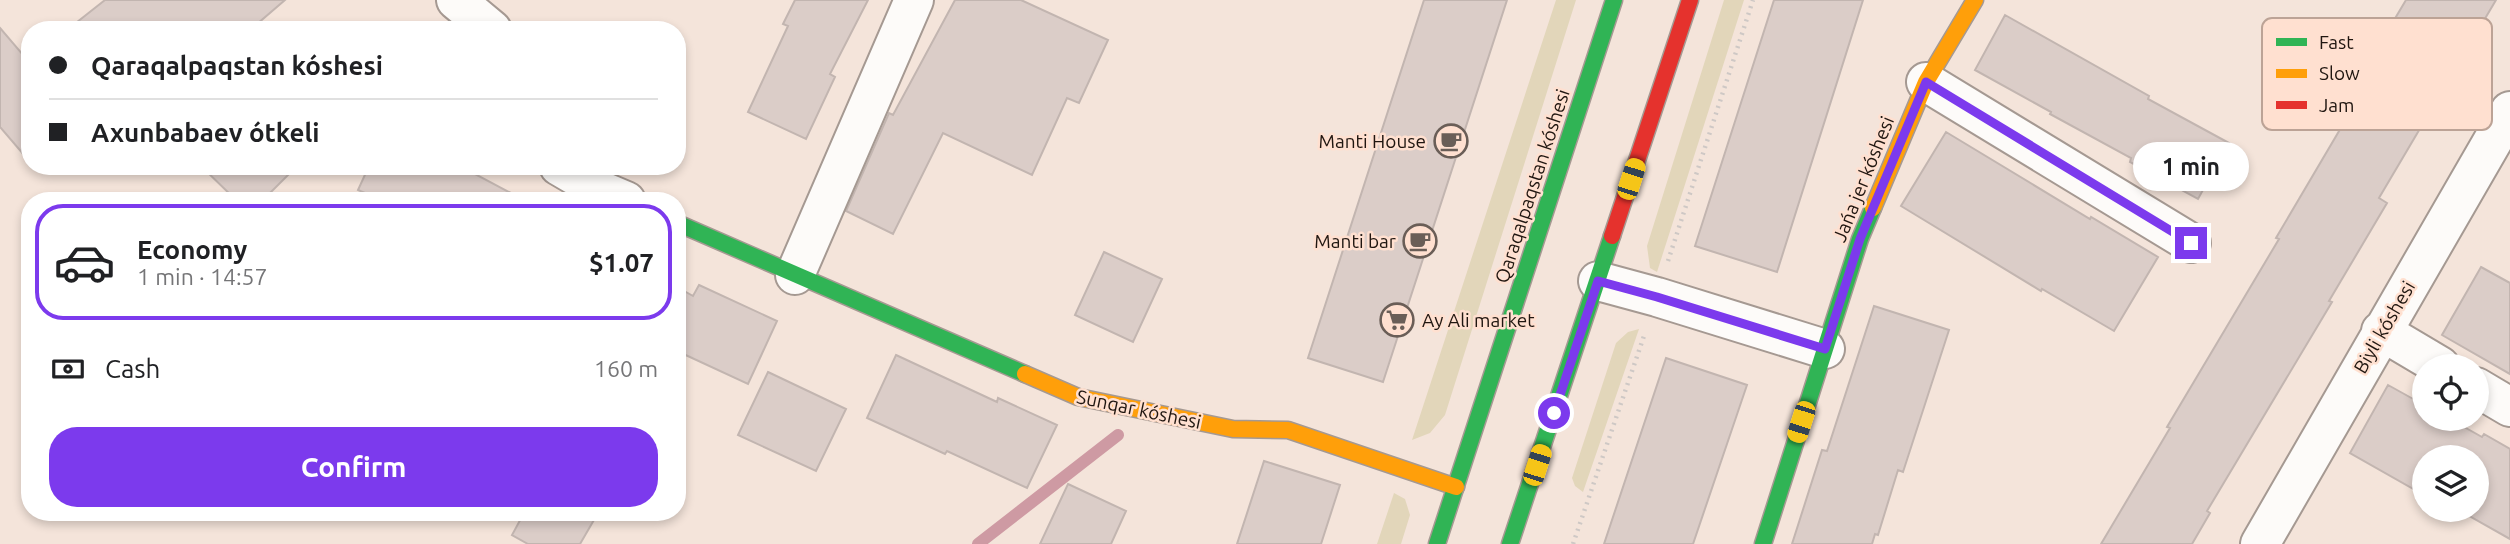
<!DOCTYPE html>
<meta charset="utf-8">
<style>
body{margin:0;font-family:Ubuntu,sans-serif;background:#f6f6f6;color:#202124;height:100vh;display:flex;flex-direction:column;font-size:26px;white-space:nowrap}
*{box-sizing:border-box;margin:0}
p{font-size:23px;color:#757577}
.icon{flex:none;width:38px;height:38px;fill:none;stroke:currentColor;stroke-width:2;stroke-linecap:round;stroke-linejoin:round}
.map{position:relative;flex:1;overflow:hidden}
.side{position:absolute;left:21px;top:192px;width:665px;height:329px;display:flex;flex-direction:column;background:#fff;border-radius:28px;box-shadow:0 4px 10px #0003}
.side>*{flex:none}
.guide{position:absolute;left:21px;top:21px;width:665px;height:154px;border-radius:28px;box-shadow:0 4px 10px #0003;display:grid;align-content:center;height:154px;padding:0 28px;background:#fff}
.buttons{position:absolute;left:2412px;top:354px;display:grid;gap:14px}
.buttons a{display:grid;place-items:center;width:77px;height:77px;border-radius:50%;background:#fff;box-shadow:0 4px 10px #0003;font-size:35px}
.end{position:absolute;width:32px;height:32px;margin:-16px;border:9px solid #7c3aed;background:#fff;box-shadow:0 0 0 4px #fff}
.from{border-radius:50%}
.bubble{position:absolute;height:49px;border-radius:24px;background:#fff;box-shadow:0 4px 10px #0003;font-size:23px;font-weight:600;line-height:49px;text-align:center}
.car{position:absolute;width:21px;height:42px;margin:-21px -10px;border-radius:9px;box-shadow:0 0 5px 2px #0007;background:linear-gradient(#f5c518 24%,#345 0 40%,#f5c518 0 76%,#345 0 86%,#f5c518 0)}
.guide b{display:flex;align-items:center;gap:24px;height:66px;font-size:26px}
.guide b+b{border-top:2px solid #e0e0e0}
.guide i{width:18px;height:18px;background:#202124}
ul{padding:12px 0 0;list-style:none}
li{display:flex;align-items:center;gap:21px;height:116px;margin:0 14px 10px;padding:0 14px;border:4px solid transparent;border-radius:28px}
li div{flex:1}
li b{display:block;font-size:26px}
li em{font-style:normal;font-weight:600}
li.current{border-color:#7c3aed}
li>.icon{width:63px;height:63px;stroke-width:1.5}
.pay{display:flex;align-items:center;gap:18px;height:77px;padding:0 28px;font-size:26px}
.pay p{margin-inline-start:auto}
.cta{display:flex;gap:14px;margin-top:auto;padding:14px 28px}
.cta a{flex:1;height:80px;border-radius:28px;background:#7c3aed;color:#fff;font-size:28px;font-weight:600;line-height:80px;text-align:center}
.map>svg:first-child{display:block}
</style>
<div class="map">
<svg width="2510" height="544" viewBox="0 0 2510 544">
<rect width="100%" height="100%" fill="#f4e4da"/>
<path fill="#e2d6ba" d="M1556,0H1576L1445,415L1430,433L1412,440Z
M1724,0H1744L1657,272L1650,268L1647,246Z
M1639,329L1583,492L1575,486L1572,478L1616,343L1628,332Z
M1394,493L1405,499L1410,515L1401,544H1377Z"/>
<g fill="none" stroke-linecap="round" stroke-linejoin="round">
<path stroke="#ce9aa3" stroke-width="12" d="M978,544L1118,435"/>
</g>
<path fill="#dbcdc8" stroke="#c2b5b0" stroke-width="2" d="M105,0H285L250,30H67Z
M795,0H868L830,74L835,77L806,139L748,112L788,26L783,24Z
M955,0H1021L1108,40L1079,103L1067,98L1032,175L943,133L893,234L846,211L889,113L893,115Z
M1424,0H1507L1383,382L1308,358Z
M1774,0H1863L1777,272L1695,246Z
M2406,0H2496L2379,198L2387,203L2329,301L2332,302L2207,511L2210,513L2192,544H2101L2170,428L2167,427L2279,239L2276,238L2342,126L2334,121Z
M2005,15L2149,96L2148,99L2229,143L2198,199L2130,162L2131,158L2050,114L2051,112L1975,70Z
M0,28L30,63V162L0,127Z
M1946,132L2090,219L2091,217L2158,257L2114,331L2042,289L2041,291L1901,206Z
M201,166H297L262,201H237Z
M369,166H460L526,201H383L358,190Z
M1104,252L1162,279L1133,342L1075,315Z
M2481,267L2510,283V374L2442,335Z
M699,285L777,321L748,384L677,351V287L693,296Z
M1874,306L1949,330L1903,472L1898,470L1878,535L1875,534L1872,544H1792L1822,450L1827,451Z
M896,355L997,402L998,398L1057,425L1027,488L947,451L945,454L867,418Z
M1666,358L1747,385L1693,544H1604Z
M768,372L846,409L816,471L738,435Z
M2388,385L2424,405V418H2448L2482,437L2484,434L2510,449V539L2457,509H2476V457H2424V495L2350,453Z
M1264,461L1340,485L1321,544H1237Z
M1068,484L1126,511L1111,544H1040Z
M524,513H598L580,544H528L512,535Z"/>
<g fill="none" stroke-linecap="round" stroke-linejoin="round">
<defs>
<path id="street" d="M456,0L492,30
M1926,82L2191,243
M559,166L600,190L626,201
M795,275L914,0
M1598,281L1657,297L1825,349
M2381,331L2440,366
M2476,387L2510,407
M2260,544L2510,111"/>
<path id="fast" d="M677,223L1025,374
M1437,544L1614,0
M1510,544L1612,236
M1763,544L1860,239L1873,208"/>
<path id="slow" d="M1873,208L1926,82L1975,0
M1025,374L1078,397L1233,429L1288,430L1456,487"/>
<path id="jam" d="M1612,236L1690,0"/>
</defs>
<use href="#street" stroke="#a59992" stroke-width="42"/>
<use href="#fast" stroke="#a59992" stroke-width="19"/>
<use href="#slow" stroke="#a59992" stroke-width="19"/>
<use href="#jam" stroke="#a59992" stroke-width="19"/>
<path stroke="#cec8c5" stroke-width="4.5" stroke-dasharray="2 5" stroke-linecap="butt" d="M1668,261L1753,0
M1573,544L1645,333"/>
<use href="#street" stroke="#fdfbf9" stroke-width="38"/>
<use href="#fast" stroke="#30b455" stroke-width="16"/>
<use href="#slow" stroke="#ff9f0a" stroke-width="16"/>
<use href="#jam" stroke="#e5322d" stroke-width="16"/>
</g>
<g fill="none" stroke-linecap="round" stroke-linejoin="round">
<path stroke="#7c3aed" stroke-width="9" d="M1554,413L1598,281L1657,297L1825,349L1860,239L1926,82L2191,243"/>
</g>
<defs>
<symbol id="cafe-ring" viewBox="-11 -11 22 22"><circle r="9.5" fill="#ffe0d0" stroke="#6a5e57" stroke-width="1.5"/><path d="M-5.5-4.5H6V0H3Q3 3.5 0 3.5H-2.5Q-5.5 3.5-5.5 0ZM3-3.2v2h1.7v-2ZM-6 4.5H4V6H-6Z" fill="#6a5e57"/></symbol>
<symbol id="supermarket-ring" viewBox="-11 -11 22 22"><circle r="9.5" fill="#ffe0d0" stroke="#6a5e57" stroke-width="1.5"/><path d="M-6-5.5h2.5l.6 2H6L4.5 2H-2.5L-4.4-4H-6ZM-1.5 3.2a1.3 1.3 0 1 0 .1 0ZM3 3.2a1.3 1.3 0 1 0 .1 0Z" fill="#6a5e57"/></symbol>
</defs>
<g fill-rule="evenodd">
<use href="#cafe-ring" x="1432" y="122" width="38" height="38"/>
<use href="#cafe-ring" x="1401" y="222" width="38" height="38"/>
<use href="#supermarket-ring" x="1378" y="301" width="38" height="38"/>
</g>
<g text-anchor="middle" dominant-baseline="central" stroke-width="5" stroke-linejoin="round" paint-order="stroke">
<g font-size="19" fill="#201610" stroke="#ffe0d0" text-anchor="end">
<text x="1426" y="141">Manti House</text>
<text x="1396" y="241">Manti bar</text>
<text x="1422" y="320" text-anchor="start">Ay Ali market</text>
</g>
<g font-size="19" fill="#201610" stroke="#ffe0d0">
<text transform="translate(1863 179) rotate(-68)">Jańa jer kóshesi</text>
<text transform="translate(1532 186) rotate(-72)">Qaraqalpaqstan kóshesi</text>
<text transform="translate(2384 327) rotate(-60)">Biyli kóshesi</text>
<text transform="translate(1139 409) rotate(12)">Sunqar kóshesi</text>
</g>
</g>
<rect x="2262" y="18" width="230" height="112" rx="10" fill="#ffe0d0" stroke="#bca396" stroke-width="2"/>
<rect x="2276" y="38" width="31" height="8" fill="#30b455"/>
<rect x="2276" y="69" width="31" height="9" fill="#ff9f0a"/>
<rect x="2276" y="101" width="31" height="8" fill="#e5322d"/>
<g font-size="19" fill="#201610">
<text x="2319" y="49">Fast</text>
<text x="2319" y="80">Slow</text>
<text x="2319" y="112">Jam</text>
</g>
</svg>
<div class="buttons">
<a><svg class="icon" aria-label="locate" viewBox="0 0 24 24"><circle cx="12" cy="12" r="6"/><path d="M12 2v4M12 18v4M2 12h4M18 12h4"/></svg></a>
<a><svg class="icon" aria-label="layers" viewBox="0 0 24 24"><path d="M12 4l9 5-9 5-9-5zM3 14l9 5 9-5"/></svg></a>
</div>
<i class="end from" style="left:1554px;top:413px"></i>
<i class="end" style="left:2191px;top:243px"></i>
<div class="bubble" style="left:2133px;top:142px;width:116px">1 min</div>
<i class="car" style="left:1631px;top:179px;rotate:18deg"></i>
<i class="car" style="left:1801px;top:422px;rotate:198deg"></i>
<i class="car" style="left:1537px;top:465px;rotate:18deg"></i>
<div class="guide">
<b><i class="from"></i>Qaraqalpaqstan kóshesi</b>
<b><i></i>Axunbabaev ótkeli</b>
</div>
<section class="side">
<ul>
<li class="current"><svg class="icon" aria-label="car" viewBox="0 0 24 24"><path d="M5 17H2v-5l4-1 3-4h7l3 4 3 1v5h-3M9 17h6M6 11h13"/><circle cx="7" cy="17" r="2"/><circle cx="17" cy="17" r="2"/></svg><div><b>Economy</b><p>1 min · 14:57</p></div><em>$1.07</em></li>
</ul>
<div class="pay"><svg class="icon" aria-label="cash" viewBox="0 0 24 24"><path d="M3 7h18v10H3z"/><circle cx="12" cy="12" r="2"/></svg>Cash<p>160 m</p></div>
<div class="cta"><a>Confirm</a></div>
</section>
</div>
